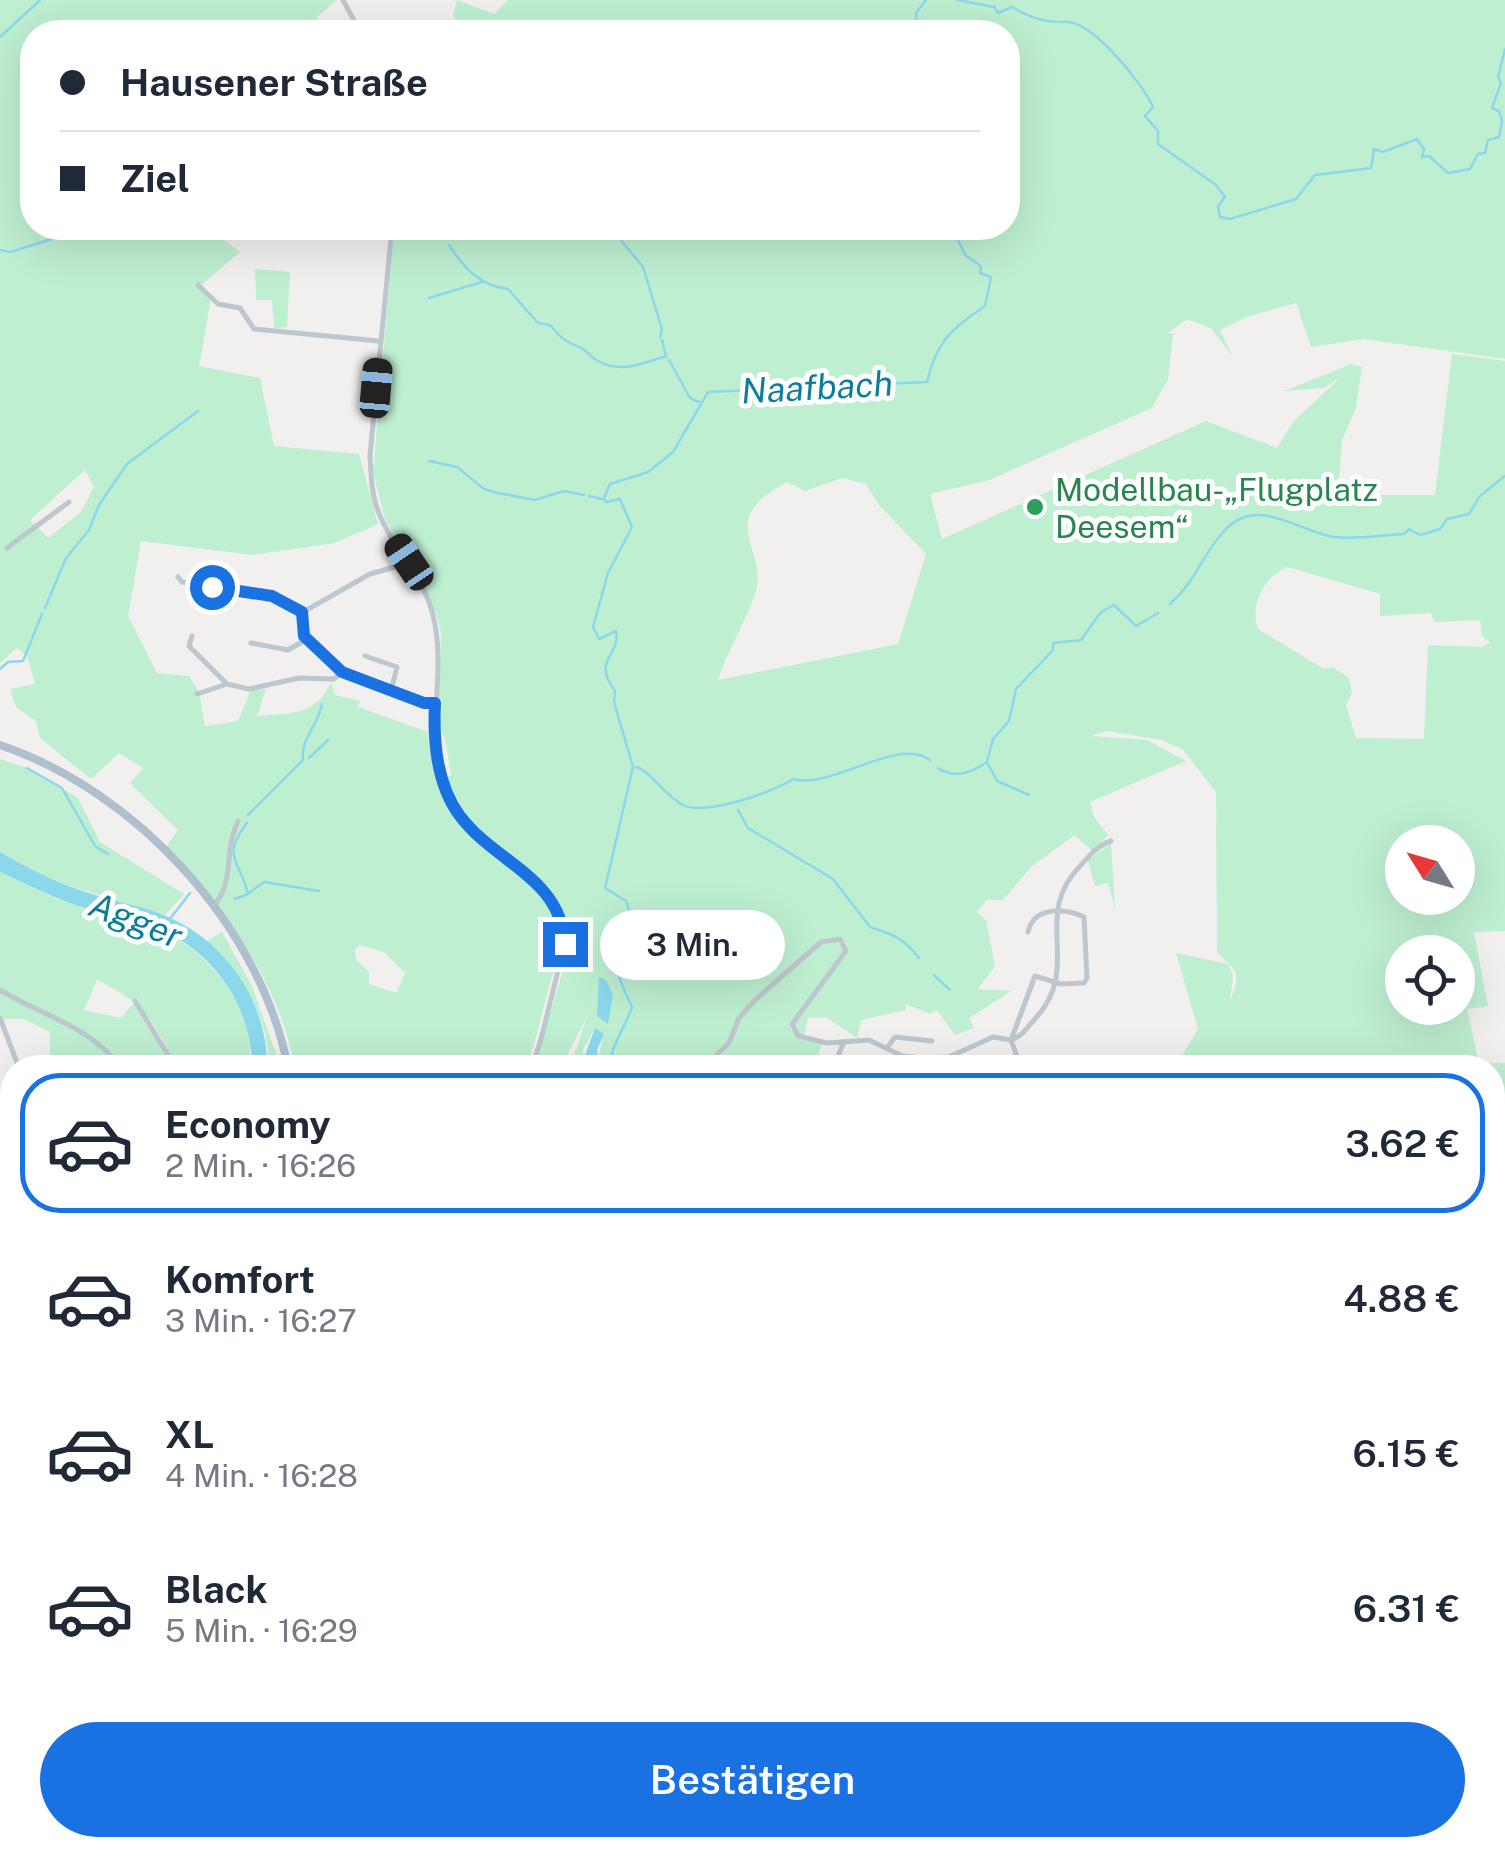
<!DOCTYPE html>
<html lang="de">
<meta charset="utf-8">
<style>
body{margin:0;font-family:"Public Sans",sans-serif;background:#f6f6f7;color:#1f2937;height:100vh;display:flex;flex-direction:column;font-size:38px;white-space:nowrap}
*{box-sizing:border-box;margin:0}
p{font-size:32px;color:#747a83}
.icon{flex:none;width:55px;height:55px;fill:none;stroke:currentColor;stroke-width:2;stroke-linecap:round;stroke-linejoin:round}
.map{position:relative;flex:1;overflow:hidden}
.sheet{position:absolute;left:0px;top:1055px;width:1505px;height:802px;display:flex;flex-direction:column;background:#fff;border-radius:40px 40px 0 0;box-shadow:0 10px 40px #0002}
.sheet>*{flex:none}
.top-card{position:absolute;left:20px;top:20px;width:1000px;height:220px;border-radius:40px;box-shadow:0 10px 40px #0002;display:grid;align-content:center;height:220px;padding:0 40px;background:#fff}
.needle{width:65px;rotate:307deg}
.controls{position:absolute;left:1385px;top:825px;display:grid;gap:20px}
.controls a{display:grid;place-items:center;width:90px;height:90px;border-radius:50%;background:#fff;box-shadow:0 10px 40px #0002;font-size:50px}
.end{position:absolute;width:45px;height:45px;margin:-22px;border:12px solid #1971e2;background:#fff;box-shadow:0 0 0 5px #fff}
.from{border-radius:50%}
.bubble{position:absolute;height:70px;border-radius:35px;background:#fff;box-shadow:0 10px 40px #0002;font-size:32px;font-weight:600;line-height:70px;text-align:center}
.car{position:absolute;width:30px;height:60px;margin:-30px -15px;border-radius:12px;box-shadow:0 0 8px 2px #0007;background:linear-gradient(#222 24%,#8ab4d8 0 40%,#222 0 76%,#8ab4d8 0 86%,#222 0)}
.top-card b{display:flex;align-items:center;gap:35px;height:95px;font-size:38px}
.top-card b+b{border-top:2px solid #e0e1e3}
.top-card i{width:25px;height:25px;background:#1f2937}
ul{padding:18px 0 0;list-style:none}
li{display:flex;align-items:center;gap:30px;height:140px;margin:0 20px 15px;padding:0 20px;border:5px solid transparent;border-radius:40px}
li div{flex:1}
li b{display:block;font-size:38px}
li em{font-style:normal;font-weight:600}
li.active{border-color:#1971e2}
li>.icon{width:90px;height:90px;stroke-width:1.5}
.action{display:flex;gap:20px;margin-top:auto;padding:20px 40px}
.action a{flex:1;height:115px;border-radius:60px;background:#1971e2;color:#fff;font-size:40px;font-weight:600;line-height:115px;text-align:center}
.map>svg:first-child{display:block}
</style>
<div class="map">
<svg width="1505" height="1856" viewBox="0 0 1505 1856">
<rect width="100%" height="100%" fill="#f2efef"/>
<path fill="#beefd1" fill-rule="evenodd" d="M0,0H337L316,18L322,32H32V228H209L240,252L199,287L211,299L199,366L260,378L274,446L359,454L378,524L335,543L253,555L141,541L128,616L157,673L189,676L199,692L205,726L238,721L251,690L266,689L257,716C290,713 316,716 331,682L335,695L360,701L358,707L428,732C429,758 440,799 459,823C492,863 559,881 559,942C559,962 549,982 545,1002C539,1025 535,1046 525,1067H295C278,980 226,910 166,847L178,830L130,783L143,768L119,753L91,779L40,738L36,721L16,707L10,689L35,684L27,656L17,648L0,663ZM85,470L94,487L81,512L48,538L30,520ZM360,945L384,952L405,973L396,993L369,984V972L356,960L355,949Z
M457,0L494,14L508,0H1505V359L1363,339L1311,347L1296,303L1246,317L1220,330L1233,357L1211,328L1187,319L1168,333L1173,334L1168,379L1152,408L989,480L930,494L942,539L1206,421L1277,448L1293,422L1340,378L1323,388L1284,391L1351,364L1362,367L1356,408L1342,440L1339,481L1367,495H1435L1452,354L1505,361V931L1474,932L1488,1006L1467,1009L1479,1063H1505V1122L1493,1124L1492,1068L1175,1067L1198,1029L1176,953L1228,964L1233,976L1230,1001C1243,970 1235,972 1217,952L1216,792L1183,750L1162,740L1107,731L1091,736L1147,740L1186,761L1090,802L1094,817L1108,835L1092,851L1075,835L1032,866L1003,900H987L977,912L986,920L995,966L978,989L1011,991L969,1018L974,1028L955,1035L937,1010L930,1014L906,1004V1010L861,1020L857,1038L826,1017L808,1018L804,1037L789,1026L798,1039L822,1044L813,1068L597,1067L603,1035L595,1028L583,1049V1061L591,1067H570L587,1017L561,1067H534L566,960L568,933L564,917L550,888L473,825L445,778L451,775L445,738L438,729L441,633L436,613L385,519L373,472L394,228H1008V32H471L453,16ZM842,478L866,484L879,505L926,554L898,644L718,680C727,651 745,624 755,594C770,549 712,521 787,482L805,491ZM1288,567L1380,594V616L1431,613L1434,622L1480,620L1482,636L1490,642L1483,647L1428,645L1424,739L1356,738L1346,705L1352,693L1349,678L1333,667L1324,669L1258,629C1249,605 1265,575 1288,567ZM1402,842H1458V898H1402ZM1402,952H1458V1008H1402Z
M255,269L290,272L287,327L274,328L272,300H256Z
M0,759L27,768L78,798L100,842L184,894L165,915L53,881L0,852Z
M1111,843L1115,908L1108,883L1095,886L1088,860Z
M0,872C28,885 55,899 85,908C106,916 130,918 152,926C205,946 259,1008 249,1067H178C151,1022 150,1005 97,980L84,1010L121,1018L134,1003L173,1067H50V1032L24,1019H0Z
M222,932L251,984L281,1067H269C269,1014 242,977 206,941Z
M0,1101L12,1104V1845H219L223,1856H0Z
M1505,1299V1348L1493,1352V1302Z
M1493,1828L1505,1831L1503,1856H1373L1375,1848L1356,1856H1157V1845H1492Z
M241,1845H378L377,1856H245Z
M526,1845H987L977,1856H577Z"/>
<path fill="#8bd8ec" d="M0,852C25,866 50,880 77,889C106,900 137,904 166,916C226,941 268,1003 267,1067H252C252,1004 211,948 152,926C130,918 107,915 85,908C56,899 28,885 0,872Z
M599,977L606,980L613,994L608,1024L597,1016Z
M595,1028L604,1034L597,1050L599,1065L591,1067L583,1061Z"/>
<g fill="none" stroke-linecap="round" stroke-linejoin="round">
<path stroke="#8bd8ec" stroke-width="2.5" d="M958,0L994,7L998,13L1012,7C1033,20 1047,22 1067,22C1093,22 1143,84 1153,107L1145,116L1158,131V144L1216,185L1225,197L1218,206L1220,217L1230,219L1296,199L1315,175L1371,168L1374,149L1383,152L1417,139L1424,149L1422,157L1429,156L1448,173L1470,169L1478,154L1485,153L1488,140L1499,137L1502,121L1499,111L1492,108L1501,83L1498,77L1505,49
M917,32L916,13L926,0
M0,37L40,0
M146,228L181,233
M611,228L643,267L662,329L660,337
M449,245C464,268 480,286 508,289L538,323L550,325C561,338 564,341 579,347C586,349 591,358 598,361C622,374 643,363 666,356L662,340
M0,250L11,252L86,228
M429,298L482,282
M669,360L690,398L699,402
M429,461L457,467L484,489L498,493L535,500L564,491L584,495
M589,496L602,499
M1170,604C1197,580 1202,554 1225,530C1258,495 1299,532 1334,537C1356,540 1382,535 1404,534L1409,529L1420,535L1440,529L1447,519L1469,514L1480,496L1505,476
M45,608L66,558L89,530L99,505L127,464L198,411
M0,669L8,662L23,661L42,614
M309,758L328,740
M987,762L997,781L1029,795
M636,767C651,771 666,797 683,805C705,816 774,792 793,779C832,790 896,736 930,760
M27,768L62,788L95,846L108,854
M938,768C955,779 971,773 987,762L993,739L1009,721L1016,689L1053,650V643L1081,640L1101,612L1114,605L1136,626L1158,613
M738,810L748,828L833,879L870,927C892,934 904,938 919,958
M248,815L303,760C300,739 318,726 322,704
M249,893L264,882L319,891
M235,899L248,894C241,862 220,857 247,823
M169,920L190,893
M934,975L950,990
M610,1068C609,1047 626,1027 632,1007C608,958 616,960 630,914L626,901L605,888L633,767L614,702L615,691C591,658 621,657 616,631L599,639L593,627L608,573L632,527L620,499L606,502L604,498L610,484L648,472L673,452L708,392L927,382C937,341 951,329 985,306L991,277L980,273L981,266L965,255L958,240L943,236L935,228
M0,1344L12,1353
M0,1730L12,1735
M149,1845L161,1856
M1385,1856L1389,1845
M1469,1856L1484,1851"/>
<path stroke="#bdc7ce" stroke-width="5" d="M343,0L360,32
M392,228L370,455C371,473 371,491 377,508C390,546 423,574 433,615C448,674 422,736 448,795C463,829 493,847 522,868C575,908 566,939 552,995C545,1021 542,1043 531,1068
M198,285L218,304L240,308L254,329L379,341
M7,548L69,502
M178,577L182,582L272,596L303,612
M303,612V636L346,674L423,703H435
M303,612L370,574L409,563
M192,636L189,646L227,684
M251,643L288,650L307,639
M365,656L397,667L391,691
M197,694L227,684L249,689L299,678L334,679L342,672
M213,907C236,880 223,852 238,821
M0,990C46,1018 87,1024 122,1068
M135,1001L176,1068
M0,1018L19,1068
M1011,1040L1035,976L1061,984L1084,983L1087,978L1084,917C1064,908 1034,906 1028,932
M1011,1040C1022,1036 1026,1029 1034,1020C1085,966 1029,917 1081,865C1090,855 1098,845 1111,841
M1011,1040L1021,1068
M887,1048L895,1037L932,1041
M703,1068L729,1043L739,1018L755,1000L821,942L840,939L846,951L792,1024L798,1036L827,1043L869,1040L902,1056L923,1058L949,1057L993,1037L1011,1040
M833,1068L843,1044
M0,1324L12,1314
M1492,1361L1505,1358
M1492,1573L1505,1570
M447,1845L455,1856
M491,1845L503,1856
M1154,1856V1845"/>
<path stroke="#afbfce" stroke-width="8" d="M0,745C136,791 261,926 288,1068
M389,1856V1845"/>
</g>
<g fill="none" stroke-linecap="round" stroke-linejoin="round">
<path stroke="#1971e2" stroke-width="12" d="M212,587L272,596L302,612L304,636L342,672L424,703H435C433,741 436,784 460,816C496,864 560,876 565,944"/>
</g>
<circle fill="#2e9e5b" stroke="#fff" stroke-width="4" cx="1035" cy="507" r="10"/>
<g text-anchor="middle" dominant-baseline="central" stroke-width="10" stroke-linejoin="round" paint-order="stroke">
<g font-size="32" fill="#27864d" stroke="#fff" text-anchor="start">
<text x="1055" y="489">Modellbau-„Flugplatz<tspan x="1055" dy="37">Deesem“</tspan></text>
</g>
<g font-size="35" font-style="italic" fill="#0c7e9c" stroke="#fff">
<text transform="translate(817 387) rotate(-3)">Naafbach</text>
<text transform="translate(136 920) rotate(21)">Agger</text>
</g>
</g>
</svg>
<div class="controls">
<a><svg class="needle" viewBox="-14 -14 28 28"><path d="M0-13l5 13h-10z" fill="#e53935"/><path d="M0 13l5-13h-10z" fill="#747a83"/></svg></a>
<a><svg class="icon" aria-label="locate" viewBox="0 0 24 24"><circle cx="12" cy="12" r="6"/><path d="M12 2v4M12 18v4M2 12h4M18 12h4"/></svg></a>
</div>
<i class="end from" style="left:212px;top:587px"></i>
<i class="end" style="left:565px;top:944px"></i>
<div class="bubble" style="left:600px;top:910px;width:185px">3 Min.</div>
<i class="car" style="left:376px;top:388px;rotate:5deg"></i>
<i class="car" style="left:409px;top:562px;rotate:326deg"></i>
<div class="top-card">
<b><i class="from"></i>Hausener Straße</b>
<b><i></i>Ziel</b>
</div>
<section class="sheet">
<ul>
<li class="active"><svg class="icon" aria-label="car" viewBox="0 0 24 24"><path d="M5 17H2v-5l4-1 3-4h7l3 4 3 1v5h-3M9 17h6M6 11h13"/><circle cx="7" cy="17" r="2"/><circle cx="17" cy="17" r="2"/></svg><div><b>Economy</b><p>2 Min. · 16:26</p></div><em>3.62 €</em></li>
<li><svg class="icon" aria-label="car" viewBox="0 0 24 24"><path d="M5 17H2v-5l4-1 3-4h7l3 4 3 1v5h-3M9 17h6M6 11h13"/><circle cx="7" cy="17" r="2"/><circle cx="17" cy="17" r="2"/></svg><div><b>Komfort</b><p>3 Min. · 16:27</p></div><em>4.88 €</em></li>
<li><svg class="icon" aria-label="car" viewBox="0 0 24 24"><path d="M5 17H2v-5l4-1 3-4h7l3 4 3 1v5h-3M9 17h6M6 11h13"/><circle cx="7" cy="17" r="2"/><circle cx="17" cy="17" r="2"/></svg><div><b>XL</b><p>4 Min. · 16:28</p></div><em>6.15 €</em></li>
<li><svg class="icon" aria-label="car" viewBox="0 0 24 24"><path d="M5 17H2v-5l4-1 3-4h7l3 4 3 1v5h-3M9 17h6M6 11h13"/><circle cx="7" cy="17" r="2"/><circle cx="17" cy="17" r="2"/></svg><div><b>Black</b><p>5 Min. · 16:29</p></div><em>6.31 €</em></li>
</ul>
<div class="action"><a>Bestätigen</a></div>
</section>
</div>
